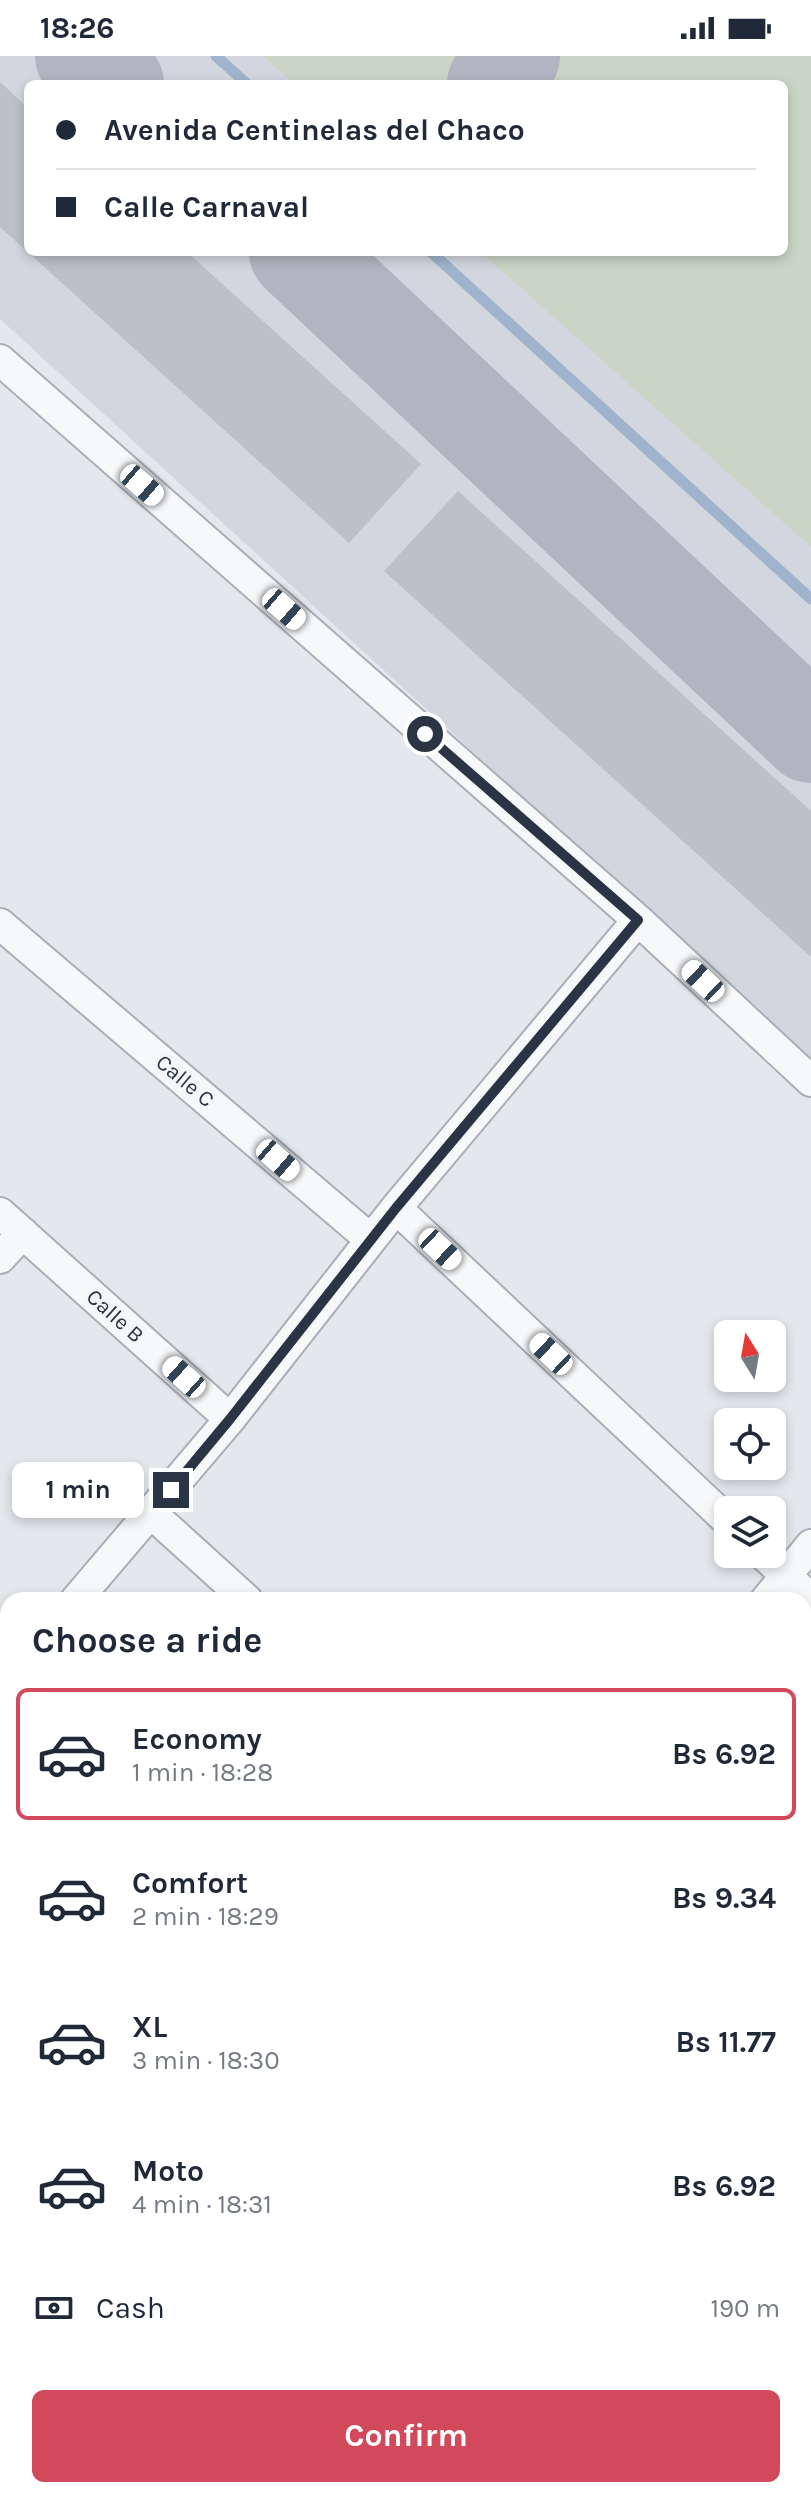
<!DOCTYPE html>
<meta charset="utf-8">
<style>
body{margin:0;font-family:Karla,sans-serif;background:#f2f2f3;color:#1f2937;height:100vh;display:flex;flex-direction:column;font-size:30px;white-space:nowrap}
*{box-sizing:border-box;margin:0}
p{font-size:26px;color:#747a83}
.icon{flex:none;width:44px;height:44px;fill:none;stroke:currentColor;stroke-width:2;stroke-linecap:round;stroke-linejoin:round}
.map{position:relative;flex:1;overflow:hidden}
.side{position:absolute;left:0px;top:1536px;width:812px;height:906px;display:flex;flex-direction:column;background:#fff;border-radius:24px 24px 0 0;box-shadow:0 4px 12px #0003}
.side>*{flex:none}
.hud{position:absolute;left:24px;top:24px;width:764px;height:176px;border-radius:12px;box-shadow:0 4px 12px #0003;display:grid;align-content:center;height:176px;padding:0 32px;background:#fff}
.needle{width:52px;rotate:349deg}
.buttons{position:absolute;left:714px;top:1264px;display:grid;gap:16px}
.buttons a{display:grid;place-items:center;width:72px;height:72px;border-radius:12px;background:#fff;box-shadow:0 4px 12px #0003;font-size:40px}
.end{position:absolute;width:36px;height:36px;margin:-18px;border:10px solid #2b3445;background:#fff;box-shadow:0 0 0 4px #fff}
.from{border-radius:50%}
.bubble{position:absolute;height:56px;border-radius:12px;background:#fff;box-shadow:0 4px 12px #0003;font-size:26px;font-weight:700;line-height:56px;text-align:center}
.car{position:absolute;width:24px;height:48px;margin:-24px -12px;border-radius:10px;box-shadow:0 0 6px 2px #0007;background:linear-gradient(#fff 24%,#345 0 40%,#fff 0 76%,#345 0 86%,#fff 0)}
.hud b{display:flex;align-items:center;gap:28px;height:76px;font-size:30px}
.hud b+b{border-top:2px solid #e0e1e3}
.hud i{width:20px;height:20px;background:#1f2937}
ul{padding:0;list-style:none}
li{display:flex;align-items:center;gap:24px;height:132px;margin:0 16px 12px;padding:0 16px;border:4px solid transparent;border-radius:12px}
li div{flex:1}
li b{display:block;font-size:30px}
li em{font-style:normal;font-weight:700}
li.on{border-color:#d1495b}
li>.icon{width:72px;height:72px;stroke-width:1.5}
h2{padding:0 32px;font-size:36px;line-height:96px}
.pay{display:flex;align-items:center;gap:20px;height:88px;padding:0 32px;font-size:30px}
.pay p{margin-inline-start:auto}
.cta{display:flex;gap:16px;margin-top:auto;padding:16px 32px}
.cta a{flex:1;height:92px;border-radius:12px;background:#d1495b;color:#fff;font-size:32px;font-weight:700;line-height:92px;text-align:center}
.status{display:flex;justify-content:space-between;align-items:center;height:56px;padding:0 40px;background:#fff;direction:ltr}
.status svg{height:22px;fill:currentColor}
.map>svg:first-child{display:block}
</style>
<div class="status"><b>18:26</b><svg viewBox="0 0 49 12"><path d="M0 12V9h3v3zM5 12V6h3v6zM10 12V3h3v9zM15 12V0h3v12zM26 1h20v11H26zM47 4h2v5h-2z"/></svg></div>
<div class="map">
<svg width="811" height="2441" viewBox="0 0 811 2441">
<rect width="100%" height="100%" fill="#e4e7ec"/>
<path fill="#d2d6de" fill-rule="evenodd" d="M0,0H811V1005L0,263ZM28,28H784V196H28Z"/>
<path fill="#c9d6c5" d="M263,0H811V491L481,196H784V28H294Z"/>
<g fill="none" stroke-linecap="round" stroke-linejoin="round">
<path stroke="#9fb4cc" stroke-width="11" d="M216,0L247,28
M431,196L811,543"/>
<path stroke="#b0b6c1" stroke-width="98" d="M84,0L115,28
M496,28L511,0
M298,196L811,678"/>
</g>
<path fill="#bbc0ca" d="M0,26L28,52V196H187L421,408L349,487L0,171Z
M458,435L811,755V901L384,515Z"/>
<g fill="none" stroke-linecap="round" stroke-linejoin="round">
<defs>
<path id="minor" d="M0,304L638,864L811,1025
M0,868L370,1183
M396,1152L728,1465
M0,1157L230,1363
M0,1202L23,1177
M151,1457L247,1544
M763,1498L811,1543
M76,1544L230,1363L396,1152L638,864
M766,1544L811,1489
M0,1632L8,1622
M0,1833L8,1840
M804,2051L811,2057
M804,2366L811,2358
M0,2369L8,2376
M74,2434L82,2441
M632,2434L639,2441
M742,2441L748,2434"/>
</defs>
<use href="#minor" stroke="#a9aeb7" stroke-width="34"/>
<use href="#minor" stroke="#f7f8fa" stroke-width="30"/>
</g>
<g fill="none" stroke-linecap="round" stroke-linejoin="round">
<path stroke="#2b3445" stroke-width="10" d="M171,1434L230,1363L396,1152L638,864L425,678"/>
</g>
<g text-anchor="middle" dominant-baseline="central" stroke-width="8" stroke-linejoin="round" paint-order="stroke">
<g font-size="22" fill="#2b3445" stroke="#f4f6f9">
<text transform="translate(185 1025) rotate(40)">Calle C</text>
<text transform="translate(115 1260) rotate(42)">Calle B</text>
</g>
</g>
</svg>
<div class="buttons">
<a><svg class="needle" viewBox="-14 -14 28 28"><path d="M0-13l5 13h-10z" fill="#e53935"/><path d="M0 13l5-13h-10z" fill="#747a83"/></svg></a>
<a><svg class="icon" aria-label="locate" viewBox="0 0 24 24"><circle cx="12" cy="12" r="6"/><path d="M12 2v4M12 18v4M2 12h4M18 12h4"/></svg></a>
<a><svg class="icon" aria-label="layers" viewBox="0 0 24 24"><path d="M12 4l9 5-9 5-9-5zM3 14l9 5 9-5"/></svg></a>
</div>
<i class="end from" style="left:425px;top:678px"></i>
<i class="end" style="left:171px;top:1434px"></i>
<div class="bubble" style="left:12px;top:1406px;width:132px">1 min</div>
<i class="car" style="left:142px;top:429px;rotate:131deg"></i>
<i class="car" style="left:284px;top:553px;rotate:131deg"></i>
<i class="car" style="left:703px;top:925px;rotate:313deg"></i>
<i class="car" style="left:278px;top:1104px;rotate:131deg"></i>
<i class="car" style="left:440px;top:1193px;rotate:133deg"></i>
<i class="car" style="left:551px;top:1298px;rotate:313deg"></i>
<i class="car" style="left:184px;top:1321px;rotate:312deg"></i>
<div class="hud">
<b><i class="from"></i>Avenida Centinelas del Chaco</b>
<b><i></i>Calle Carnaval</b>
</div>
<section class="side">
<h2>Choose a ride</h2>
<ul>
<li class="on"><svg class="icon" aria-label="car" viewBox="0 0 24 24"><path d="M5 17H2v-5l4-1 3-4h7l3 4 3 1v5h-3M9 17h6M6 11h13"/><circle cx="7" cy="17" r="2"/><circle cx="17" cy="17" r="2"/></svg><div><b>Economy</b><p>1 min · 18:28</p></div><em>Bs 6.92</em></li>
<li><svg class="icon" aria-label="car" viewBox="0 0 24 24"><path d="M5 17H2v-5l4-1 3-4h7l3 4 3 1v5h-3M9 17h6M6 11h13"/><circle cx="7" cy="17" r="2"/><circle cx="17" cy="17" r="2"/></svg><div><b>Comfort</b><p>2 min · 18:29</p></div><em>Bs 9.34</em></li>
<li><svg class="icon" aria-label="car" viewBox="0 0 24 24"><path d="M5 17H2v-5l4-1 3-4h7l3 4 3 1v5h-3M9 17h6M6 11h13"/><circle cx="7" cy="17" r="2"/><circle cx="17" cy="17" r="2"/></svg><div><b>XL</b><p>3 min · 18:30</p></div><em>Bs 11.77</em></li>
<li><svg class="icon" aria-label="car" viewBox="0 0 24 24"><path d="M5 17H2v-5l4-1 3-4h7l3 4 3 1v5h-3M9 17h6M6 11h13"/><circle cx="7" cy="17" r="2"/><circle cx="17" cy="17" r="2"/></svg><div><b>Moto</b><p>4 min · 18:31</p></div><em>Bs 6.92</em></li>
</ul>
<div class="pay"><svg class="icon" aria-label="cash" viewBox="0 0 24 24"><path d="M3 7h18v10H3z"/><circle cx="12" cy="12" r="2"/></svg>Cash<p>190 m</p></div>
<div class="cta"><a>Confirm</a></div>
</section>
</div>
